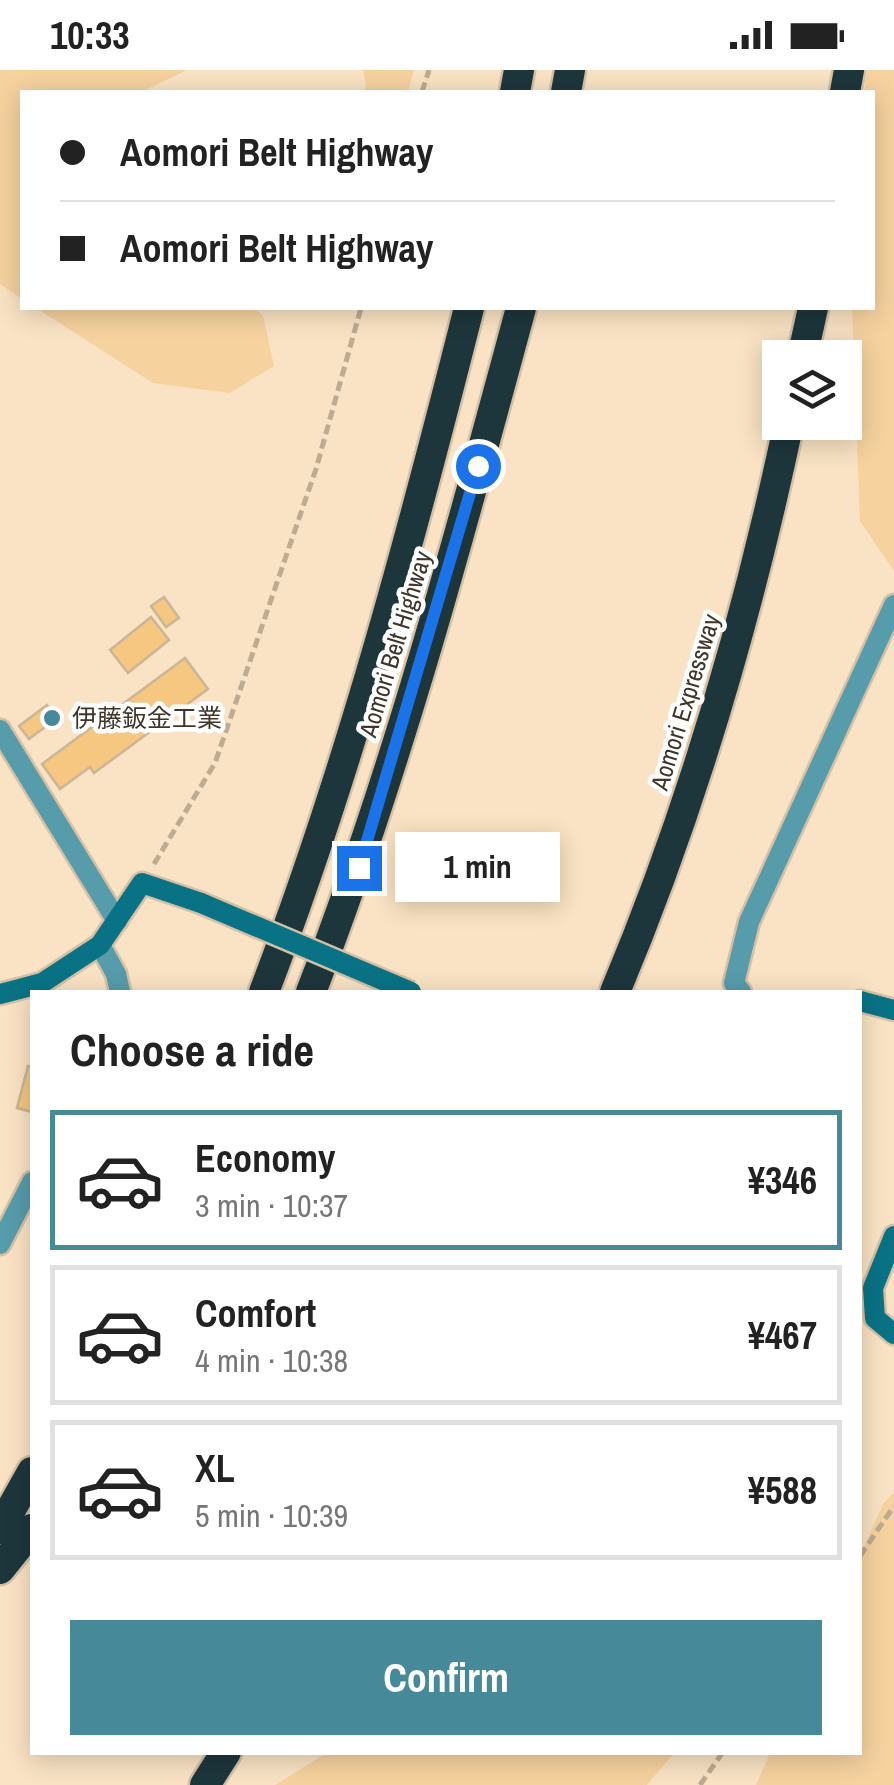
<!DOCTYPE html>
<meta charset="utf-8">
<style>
body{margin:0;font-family:"Archivo Narrow","Noto Sans JP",sans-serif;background:#f2f2f2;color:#222;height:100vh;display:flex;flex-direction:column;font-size:38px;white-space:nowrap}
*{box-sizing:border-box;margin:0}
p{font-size:32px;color:#767676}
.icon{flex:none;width:55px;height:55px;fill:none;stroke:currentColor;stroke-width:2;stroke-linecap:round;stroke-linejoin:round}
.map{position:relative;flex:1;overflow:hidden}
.drawer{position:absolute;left:30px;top:920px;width:832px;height:765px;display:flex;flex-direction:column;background:#fff;border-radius:0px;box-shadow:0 5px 25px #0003}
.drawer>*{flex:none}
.banner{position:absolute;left:20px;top:20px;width:855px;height:220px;border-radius:0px;box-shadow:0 5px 25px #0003;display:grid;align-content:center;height:220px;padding:0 40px;background:#fff}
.buttons{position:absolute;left:762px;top:270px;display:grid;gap:20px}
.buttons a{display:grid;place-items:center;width:100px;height:100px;border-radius:0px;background:#fff;box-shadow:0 5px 25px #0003;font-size:50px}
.end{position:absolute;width:45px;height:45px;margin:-22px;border:12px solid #1a73e8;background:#fff;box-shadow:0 0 0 5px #fff}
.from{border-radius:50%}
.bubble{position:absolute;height:70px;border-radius:0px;background:#fff;box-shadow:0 5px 25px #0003;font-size:32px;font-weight:700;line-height:70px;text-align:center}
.banner b{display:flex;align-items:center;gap:35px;height:95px;font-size:38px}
.banner b+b{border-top:2px solid #e0e0e0}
.banner i{width:25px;height:25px;background:#222}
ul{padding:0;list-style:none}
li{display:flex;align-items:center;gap:30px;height:140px;margin:0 20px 15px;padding:0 20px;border:5px solid #e0e0e0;border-radius:0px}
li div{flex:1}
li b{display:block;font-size:38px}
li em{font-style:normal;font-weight:700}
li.current{border-color:#468998}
li>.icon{width:90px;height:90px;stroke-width:1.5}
h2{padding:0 40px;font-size:45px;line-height:120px}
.button{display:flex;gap:20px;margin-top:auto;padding:20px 40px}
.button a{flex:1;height:115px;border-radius:0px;background:#468998;color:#fff;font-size:40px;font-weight:700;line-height:115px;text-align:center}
.status{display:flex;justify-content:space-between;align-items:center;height:70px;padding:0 50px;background:#fff;direction:ltr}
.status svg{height:28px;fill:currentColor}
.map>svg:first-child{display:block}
</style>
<div class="status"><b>10:33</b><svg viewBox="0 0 49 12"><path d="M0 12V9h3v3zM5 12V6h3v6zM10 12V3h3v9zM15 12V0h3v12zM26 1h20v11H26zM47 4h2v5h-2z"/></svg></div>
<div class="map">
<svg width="894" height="1715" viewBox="0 0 894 1715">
<rect width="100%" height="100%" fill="#fae3c4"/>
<path fill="#f6d29f" d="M0,0H187L141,22H22V229L0,214Z
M363,0H414L408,22H364L366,14Z
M867,0H894V501L860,451L852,238H872V22H864Z
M36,238H255L263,246L274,296L230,323L153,313Z
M894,1422V1715H756L770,1683L860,1682V1486L883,1434Z
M328,1682H674V1683L647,1715H275Z"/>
<path fill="#f5c781" stroke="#cab596" stroke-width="2.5" d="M164,527L179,548L166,557L151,536Z
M151,547L169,570L128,603L110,580Z
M185,588L208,619L94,703L90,697L60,719L42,694Z
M47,635L57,648L29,669L19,656Z
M28,996L32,997V1042L17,1038Z"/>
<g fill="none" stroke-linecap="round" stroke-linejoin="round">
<defs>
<path id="street" d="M0,660L117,851
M100,875L116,904L120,922
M741,922L734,913L749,852L894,535
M0,1174L32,1112"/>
<path id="secondary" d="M0,924L42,913L100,875L142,813L201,833
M860,931L894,940
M894,1166L873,1218L875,1248L894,1264"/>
<path id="highway" d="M515,22L519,0
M566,22L570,0
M845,22L849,0
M802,288L813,238
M264,922C349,700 411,468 469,238
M311,922C397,700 459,468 521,238
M615,922C692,739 748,547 789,352
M0,1459L32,1402
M0,1499L32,1459
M205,1715L226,1682"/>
</defs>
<use href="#street" stroke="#d5c0a5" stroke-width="25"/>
<use href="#secondary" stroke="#d5c0a5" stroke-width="25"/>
<use href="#highway" stroke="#d5c0a5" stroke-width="35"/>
<path stroke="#bdab92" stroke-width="5" stroke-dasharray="10 5" stroke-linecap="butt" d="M422,22L429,0
M154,794L215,693L316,399L361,238
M860,1486L894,1436
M700,1715L723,1682"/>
<use href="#street" stroke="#579cab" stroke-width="20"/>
<use href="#secondary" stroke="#097385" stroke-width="20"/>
<use href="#highway" stroke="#1d363c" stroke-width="30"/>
<defs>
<path id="secondary-bridge" d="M201,833L411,922"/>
</defs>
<use href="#secondary-bridge" stroke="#d5c0a5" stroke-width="25" stroke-linecap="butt"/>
<use href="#secondary-bridge" stroke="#097385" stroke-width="20"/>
</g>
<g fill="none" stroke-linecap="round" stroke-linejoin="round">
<path stroke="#1a73e8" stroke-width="12" d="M359,798L478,396"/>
</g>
<circle fill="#468998" stroke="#fff" stroke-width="4" cx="52" cy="648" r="10"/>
<g text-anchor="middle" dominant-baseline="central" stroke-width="9" stroke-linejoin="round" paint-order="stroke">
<g font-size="25" fill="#3f3629" stroke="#fff">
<text transform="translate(395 574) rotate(-73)">Aomori Belt Highway</text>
<text transform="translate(685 632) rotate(-73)">Aomori Expressway</text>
</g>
<g font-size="25" fill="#3f3629" stroke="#fff" text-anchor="start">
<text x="72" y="648">伊藤鈑金工業</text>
</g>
</g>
</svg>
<div class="buttons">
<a><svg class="icon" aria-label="layers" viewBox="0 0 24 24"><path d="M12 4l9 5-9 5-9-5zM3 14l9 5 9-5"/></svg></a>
</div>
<i class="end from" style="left:478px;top:396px"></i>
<i class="end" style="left:359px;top:798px"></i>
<div class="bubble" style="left:395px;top:762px;width:165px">1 min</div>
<div class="banner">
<b><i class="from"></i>Aomori Belt Highway</b>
<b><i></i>Aomori Belt Highway</b>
</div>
<section class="drawer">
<h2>Choose a ride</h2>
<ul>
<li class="current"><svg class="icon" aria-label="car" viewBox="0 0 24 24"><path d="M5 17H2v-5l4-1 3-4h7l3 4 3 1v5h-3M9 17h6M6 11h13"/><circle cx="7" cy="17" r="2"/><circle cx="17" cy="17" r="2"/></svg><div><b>Economy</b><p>3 min · 10:37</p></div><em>¥346</em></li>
<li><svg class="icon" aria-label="car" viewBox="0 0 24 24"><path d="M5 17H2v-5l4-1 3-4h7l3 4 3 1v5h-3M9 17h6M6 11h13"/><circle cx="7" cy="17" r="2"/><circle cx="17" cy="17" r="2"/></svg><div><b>Comfort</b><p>4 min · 10:38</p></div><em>¥467</em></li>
<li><svg class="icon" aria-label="car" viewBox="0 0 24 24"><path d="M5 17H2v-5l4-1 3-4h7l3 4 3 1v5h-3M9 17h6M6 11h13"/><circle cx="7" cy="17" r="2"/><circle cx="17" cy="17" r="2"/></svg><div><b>XL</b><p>5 min · 10:39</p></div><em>¥588</em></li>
</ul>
<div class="button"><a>Confirm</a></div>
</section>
</div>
